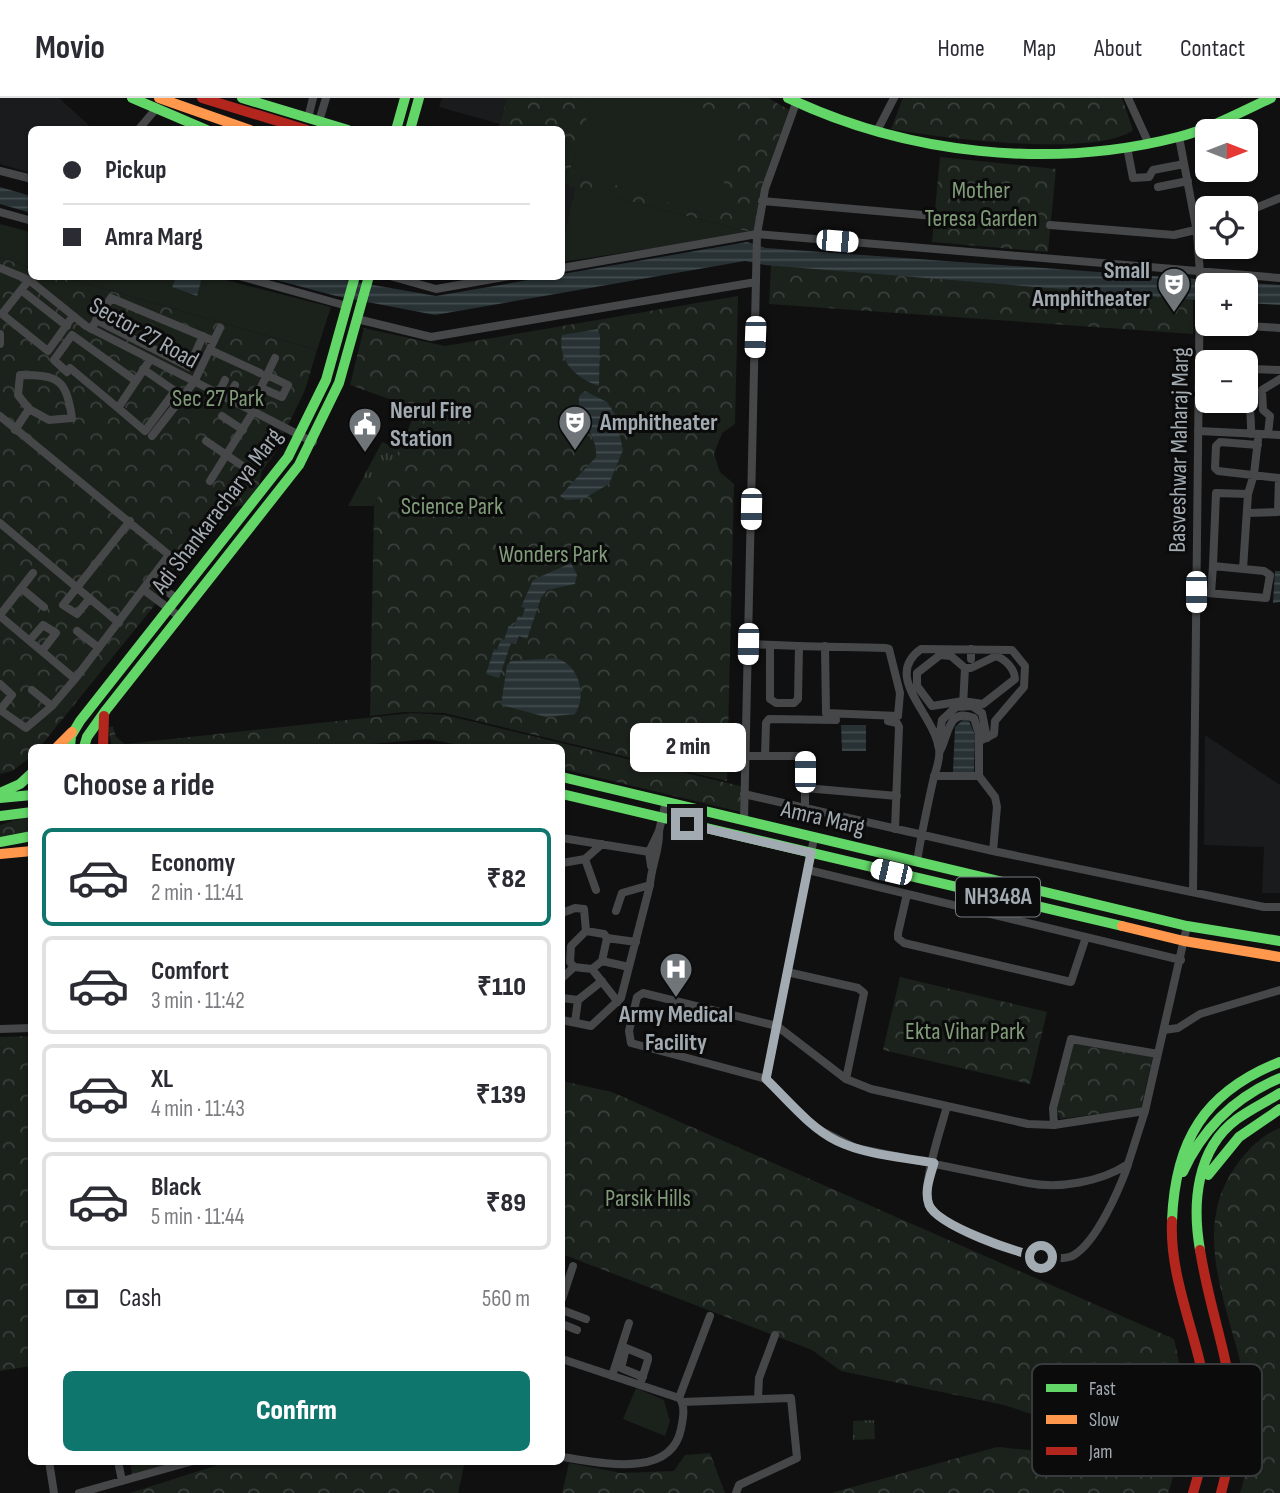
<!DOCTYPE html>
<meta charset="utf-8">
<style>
body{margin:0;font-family:"Sofia Sans Condensed",sans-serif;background:#f7f7f7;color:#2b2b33;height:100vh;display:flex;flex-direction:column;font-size:26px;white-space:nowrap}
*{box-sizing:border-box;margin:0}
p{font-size:23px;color:#7c7c81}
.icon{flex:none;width:38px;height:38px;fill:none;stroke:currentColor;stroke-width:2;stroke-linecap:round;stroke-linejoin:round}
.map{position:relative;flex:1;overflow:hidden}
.drawer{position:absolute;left:28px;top:646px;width:537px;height:721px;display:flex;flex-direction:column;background:#fff;border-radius:10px;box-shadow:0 2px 5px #0004}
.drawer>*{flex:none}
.top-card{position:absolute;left:28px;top:28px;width:537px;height:154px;border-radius:10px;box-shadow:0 2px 5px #0004;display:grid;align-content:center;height:154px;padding:0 35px;background:#fff}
.needle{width:46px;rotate:90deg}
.tools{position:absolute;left:1195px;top:21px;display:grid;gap:14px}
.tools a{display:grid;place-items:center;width:63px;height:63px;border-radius:10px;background:#fff;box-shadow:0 2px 5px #0004;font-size:35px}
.end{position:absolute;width:32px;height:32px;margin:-16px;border:9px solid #a2abb1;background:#111;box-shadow:0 0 0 4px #111}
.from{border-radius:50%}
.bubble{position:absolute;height:49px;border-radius:10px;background:#fff;box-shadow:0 2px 5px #0004;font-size:23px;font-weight:800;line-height:49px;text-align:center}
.car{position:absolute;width:21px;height:42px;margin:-21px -10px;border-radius:9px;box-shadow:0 0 5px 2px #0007;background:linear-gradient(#fff 24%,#345 0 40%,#fff 0 76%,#345 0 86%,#fff 0)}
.top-card b{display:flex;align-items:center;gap:24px;height:66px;font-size:26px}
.top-card b+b{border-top:2px solid #e1e1e2}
.top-card i{width:18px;height:18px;background:#2b2b33}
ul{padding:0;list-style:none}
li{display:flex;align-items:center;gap:21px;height:98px;margin:0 14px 10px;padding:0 21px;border:4px solid #e1e1e2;border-radius:10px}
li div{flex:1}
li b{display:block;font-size:26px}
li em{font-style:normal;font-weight:800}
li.on{border-color:#0f766e}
li>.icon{width:63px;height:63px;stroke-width:1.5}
h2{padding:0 35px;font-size:32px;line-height:84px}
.pay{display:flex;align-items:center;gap:18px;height:77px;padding:0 35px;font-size:26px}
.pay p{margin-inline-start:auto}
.button{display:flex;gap:14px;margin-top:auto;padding:14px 35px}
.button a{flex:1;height:80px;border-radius:10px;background:#0f766e;color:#fff;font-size:28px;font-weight:800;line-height:80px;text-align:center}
header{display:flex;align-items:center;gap:42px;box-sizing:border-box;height:98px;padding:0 35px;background:#fff;border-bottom:2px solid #e1e1e2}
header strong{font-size:33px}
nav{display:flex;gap:38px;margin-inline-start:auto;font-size:24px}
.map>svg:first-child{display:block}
</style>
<header>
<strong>Movio</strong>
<nav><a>Home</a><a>Map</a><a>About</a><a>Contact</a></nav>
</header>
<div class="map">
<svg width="1280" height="1395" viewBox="0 0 1280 1395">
<defs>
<pattern id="grass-tufts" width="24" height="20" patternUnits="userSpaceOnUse" patternTransform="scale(1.75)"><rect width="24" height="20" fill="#1b211b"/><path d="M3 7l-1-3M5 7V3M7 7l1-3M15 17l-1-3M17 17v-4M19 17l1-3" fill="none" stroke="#393f3a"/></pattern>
<pattern id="forest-crowns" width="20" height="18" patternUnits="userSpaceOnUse" patternTransform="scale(1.75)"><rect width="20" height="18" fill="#1b211b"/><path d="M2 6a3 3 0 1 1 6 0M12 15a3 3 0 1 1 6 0" fill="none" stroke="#393f3a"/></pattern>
<pattern id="water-rules" width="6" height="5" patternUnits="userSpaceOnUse" patternTransform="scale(1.75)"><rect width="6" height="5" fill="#283235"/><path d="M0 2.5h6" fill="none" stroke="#444d50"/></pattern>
</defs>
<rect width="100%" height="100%" fill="#101011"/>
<path fill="#1a1b1c" d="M0,0H59L93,31L32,32L31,75L0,66Z
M442,0H507L500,26L439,9Z
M562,86L575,89L562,147Z
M1205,637L1280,687V795H1262L1264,749L1204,747Z"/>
<path fill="url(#grass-tufts)" d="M382,344L400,352L374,408H348Z
M874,1322L875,1341L853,1342V1323Z"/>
<path fill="url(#forest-crowns)" d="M507,0H768L789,12L761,90L753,135L562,86V32H498Z
M903,0H1122L1133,32C1095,60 940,40 891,31Z
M940,59L1056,71L1048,154L932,144Z
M0,159L31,170L32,178L63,179L317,252L305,292L274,356L262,373L259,386L245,407L234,409L40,649H32L31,659L12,673L0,676Z
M771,167L1193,202V236L769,206Z
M738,198L735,326L722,335L714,356L720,374L734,386L727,683L444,615L404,614L370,618L374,408L417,311L350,287L364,230L445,248Z
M412,615L445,617L744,689L741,714L562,671V649H469L428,641L338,649H112L108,630L113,628L116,639L125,646Z
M31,717V738L0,744V727Z
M900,879L1047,914L1030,986L883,952Z
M31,938V1268L0,1273V939Z
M1072,943L1153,958L1141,1010L1060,1021L1057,1011Z
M562,983L612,994L1174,1241C1187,1296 1187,1341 1168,1395H831L997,1349L1085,1357L1087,1348L1102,1350L1087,1346L1089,1335L1004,1307L841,1273L812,1252L562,1156Z
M1280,1030V1395H1240C1250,1364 1253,1332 1248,1300C1237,1224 1185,1138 1236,1068C1246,1053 1263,1036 1280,1030Z
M710,1355L725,1395H562L569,1365L621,1375L674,1373L685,1357Z
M130,1363H193L133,1380Z
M230,1363H465L458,1395H130Z"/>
<path fill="#1b211b" d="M593,0H673L744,23L713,119L570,72Z
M575,89L753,135L562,164V147Z
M0,126L31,134V170L0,159Z
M63,179H176L172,189L196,197L202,179H214L331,209L317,252Z
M636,1290L664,1302L670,1323L665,1338L623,1321Z"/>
<path fill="url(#water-rules)" d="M0,89L31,98V115L0,106Z
M747,144L766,150L1280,187V207L1246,205V187H1208L1207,203L765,167L745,163L435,217L336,198L265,179H328L436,198Z
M176,179H202L197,198L172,189Z
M598,231L600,238L599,288C575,280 557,262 562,237Z
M585,293L607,304L615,316L623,352L609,386L583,401L566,402L560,398L596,359C598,337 577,321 579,298Z
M571,465L577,477L575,486L547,492L541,500L527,541L519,538L516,546L511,545L499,580L486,576L494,551L497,552L501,541L504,542L509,527L514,529L518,518L522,519L525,510L521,509L533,482Z
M1275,473H1280V504L1273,505Z
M555,560C578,565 588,596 575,616L546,619L501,607L507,567L511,563Z
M964,621L969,623L975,637L974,674H953L955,629Z
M841,627H866V653H842Z"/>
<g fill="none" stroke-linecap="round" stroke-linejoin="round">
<path stroke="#454749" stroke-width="8" d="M1128,0L1149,46
M308,20L313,0
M319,23L326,0
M138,32L155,12
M877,33L894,0
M1179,39L1197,134L1200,175L1193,794
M1208,44L1200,56L1201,70L1212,78L1225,72
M1127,49L1133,80L1149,79L1153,72L1184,66
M0,73L32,81
M1158,89L1188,83
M762,103L934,118
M0,114L32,123
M1246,114L1280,100
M1050,127L1174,137L1208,129
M0,170L29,182L86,228L313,344
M562,170L757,136L1280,180
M239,178L347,208
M390,178L436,191L510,178
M29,182L2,216L48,253L73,218
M21,192L67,228
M357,221L431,239L756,184
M96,222L189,269L203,238
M1218,226L1280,230
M91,231L111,200L214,243
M0,236V246
M210,252L260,275
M143,271L175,293L145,333L118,310L150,262
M261,290L282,299L288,287L267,277
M218,296L225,282
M228,301L235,287
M118,310L70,270L67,274L54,262L72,237L136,283
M250,312L275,260
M0,318L169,457L75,581L52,608L26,630L0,612
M222,318L243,332
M15,332L29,311L18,297L20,277C59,277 66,281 72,320L49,322L29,311
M1198,333L1280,337
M1251,336C1252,314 1246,296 1250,274L1252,271L1280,272
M1268,336L1270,318L1263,312L1262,292L1280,281
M152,338L194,284L220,230
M206,343L247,371
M210,383L253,314
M1248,396L1254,376L1258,342
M1248,415L1278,414L1279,380L1218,373L1215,370L1216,348L1220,344L1258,347
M0,425L119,525
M1213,468L1216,395L1248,396L1243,471
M152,482L177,501
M21,490L44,509
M144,492L180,519
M1196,494L1266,500L1270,477L1264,473L1213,468L1211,495
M90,500L77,516L63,507L130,423
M0,517L33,475
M0,518L75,581
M77,533L99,550
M30,542L43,527L56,535L42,553
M748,546L799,548C827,549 856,549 885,550L889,551L900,595L898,618L826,615L825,548
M770,547V601L776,605H794L798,601L799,548
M971,551V561
M0,586L12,597L0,612
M32,592L52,608
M963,608L965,570H971L996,558C1005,561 1015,571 1015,581L983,606L963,603L932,608L917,588V575L940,557L951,558L965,570
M888,623L897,625L899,629L895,731
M938,647L942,622L956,609L972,608L982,615L987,640
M940,653C949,638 947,609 974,620L979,636V678L995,699L997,709L993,753
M745,658H808
M765,658L766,625L769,621L836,622
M934,678H979
M805,690L897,698
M744,696L993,753L1264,809H1280
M805,708V658
M744,723L757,136L765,91L796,5
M562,740L656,755
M585,761L596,792
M917,764C921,737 927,710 933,683C935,674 941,661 939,651C934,615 882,579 921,551L1012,552L1025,568L1024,589L995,623L994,636L980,643
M562,765L585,761L602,746
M651,768L649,754L659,733L666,704
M808,772L1181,862
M907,796L898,835V840L904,845L1071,884L1086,839
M616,813L622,795L650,787
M562,815L575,810L584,811L586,833L604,836L607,840L602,863L592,871L574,869L570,864L571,848L586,833
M607,840L636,844
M602,863L629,869
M592,871L618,904
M787,874L858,890L864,895L846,981
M562,880L574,869
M562,900L578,902L602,883
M562,922L591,928L621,900L650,787C651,768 660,752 659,733
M575,924L578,902
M0,931L32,930
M1164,932L1178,930L1200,916L1280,892
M766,981L814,740
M947,1008C941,1031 921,1087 929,1107C939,1131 1050,1172 1074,1157C1097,1143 1119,1092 1128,1067
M1145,1013L1054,1027L1028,1026L871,991L846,981L777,928L643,895L637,899L629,933L631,945L766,981L816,1030L856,1050L1028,1085C1059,1091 1101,1084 1128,1066L1145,1013L1187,828
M1054,1027L1053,1010L1071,941L1158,956
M562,1201L573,1168
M562,1212L586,1221
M562,1226L577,1232
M562,1261L679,1300C686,1307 683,1321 681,1331C671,1382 598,1364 562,1359
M612,1278L629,1225
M640,1287L648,1262V1259L626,1250L621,1270L643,1279
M679,1300L710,1218
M758,1300L759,1280L775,1237
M682,1304L791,1300L797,1360L739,1387L736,1395
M49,1363L54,1395
M118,1363L122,1383
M79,1395L193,1363"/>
<path stroke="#63d668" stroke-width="10" d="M132,0L207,32
M242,0L348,32
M788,0C906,56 1050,72 1178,39C1210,31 1241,14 1271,0
M396,32L405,0
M410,32L419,0
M70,649L71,638L80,623L288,359L326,282L355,178
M84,649L87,639L106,612L299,367L339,285L369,178
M562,679L1187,828L1280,843
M0,695L20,686L32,675
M562,696L1122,828
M0,700L32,697
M0,718L32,714
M0,744L32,738
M1183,1074C1203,1030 1235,999 1280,980
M1208,1077L1239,1039L1280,1011
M1172,1123C1175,1043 1204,994 1280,964
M1200,1152C1192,1106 1196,1051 1237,1021C1251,1011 1266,1004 1280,995"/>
<path stroke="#ff974d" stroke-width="10" d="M159,0L250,32
M57,649L72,634
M0,756L32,753
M1122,828L1184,843L1280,859"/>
<path stroke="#b3261e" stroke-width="10" d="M202,0L307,32
M103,649L104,618
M1172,1123C1169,1184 1201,1244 1207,1304C1210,1336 1202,1365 1193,1395
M1200,1152C1215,1246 1250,1295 1221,1395"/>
</g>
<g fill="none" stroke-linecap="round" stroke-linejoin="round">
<path stroke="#a2abb1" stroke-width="9" d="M687,726L811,755L766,981C788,1002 809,1029 837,1043C866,1057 902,1059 934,1065C930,1078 924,1094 929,1107C938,1128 1019,1156 1041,1159"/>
</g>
<defs>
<symbol id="theatre-pin" viewBox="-11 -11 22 30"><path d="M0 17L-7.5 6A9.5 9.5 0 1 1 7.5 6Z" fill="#6f7579" stroke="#0b0b0c"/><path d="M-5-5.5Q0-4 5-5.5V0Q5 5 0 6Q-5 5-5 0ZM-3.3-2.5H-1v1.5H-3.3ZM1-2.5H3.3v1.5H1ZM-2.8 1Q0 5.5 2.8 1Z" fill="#fff"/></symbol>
<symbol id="civic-pin" viewBox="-11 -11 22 30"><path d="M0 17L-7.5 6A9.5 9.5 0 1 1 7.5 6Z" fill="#6f7579" stroke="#0b0b0c"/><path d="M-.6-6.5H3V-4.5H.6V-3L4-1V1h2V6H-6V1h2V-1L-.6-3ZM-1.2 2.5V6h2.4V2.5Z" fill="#fff"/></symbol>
<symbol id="hospital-pin" viewBox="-11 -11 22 30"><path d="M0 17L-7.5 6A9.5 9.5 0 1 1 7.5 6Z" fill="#6f7579" stroke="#0b0b0c"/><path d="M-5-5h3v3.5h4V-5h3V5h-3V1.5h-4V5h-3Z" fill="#fff"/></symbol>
</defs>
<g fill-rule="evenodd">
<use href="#theatre-pin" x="1155" y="167" width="38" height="52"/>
<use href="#theatre-pin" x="556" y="305" width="38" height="52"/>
<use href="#civic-pin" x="346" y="307" width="38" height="52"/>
<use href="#hospital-pin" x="657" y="852" width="38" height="52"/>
</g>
<g text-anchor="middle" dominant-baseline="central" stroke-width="6" stroke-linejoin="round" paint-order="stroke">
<rect fill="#0b0b0c" stroke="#757b80" stroke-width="2" x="956" y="779.5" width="84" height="39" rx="5"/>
<g font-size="23" font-weight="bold" fill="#a2abb1">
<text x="998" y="799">NH348A</text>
</g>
<g font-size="24" fill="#809c79" stroke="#0b0b0c">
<text x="981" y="92">Mother<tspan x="981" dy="28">Teresa Garden</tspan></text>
<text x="218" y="300">Sec 27 Park</text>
<text x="452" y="408">Science Park</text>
<text x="553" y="456">Wonders Park</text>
<text x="965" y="933">Ekta Vihar Park</text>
<text x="648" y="1100">Parsik Hills</text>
</g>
<g font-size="24" font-weight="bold" fill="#a2abb1" stroke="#0b0b0c" text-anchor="start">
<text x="1150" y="172" text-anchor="end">Small<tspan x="1150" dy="28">Amphitheater</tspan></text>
<text x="390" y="312">Nerul Fire<tspan x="390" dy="28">Station</tspan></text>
<text x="600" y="324">Amphitheater</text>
<text x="676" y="916" text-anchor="middle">Army Medical<tspan x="676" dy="28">Facility</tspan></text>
</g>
<g font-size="24" fill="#a2abb1" stroke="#0b0b0c">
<text transform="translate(144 235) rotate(29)">Sector 27 Road</text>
<text transform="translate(1179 352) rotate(-89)">Basveshwar Maharaj Marg</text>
<text transform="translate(217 413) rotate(-53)">Adi Shankaracharya Marg</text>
<text transform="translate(823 720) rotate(13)">Amra Marg</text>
</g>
</g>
<rect x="1032" y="1266" width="230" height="112" rx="10" fill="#0b0b0c" stroke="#383b3e" stroke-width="2"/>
<rect x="1046" y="1286" width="31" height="8" fill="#63d668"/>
<rect x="1046" y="1317" width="31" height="9" fill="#ff974d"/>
<rect x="1046" y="1349" width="31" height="8" fill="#b3261e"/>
<g font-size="19" fill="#a2abb1">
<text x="1089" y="1297">Fast</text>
<text x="1089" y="1328">Slow</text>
<text x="1089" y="1360">Jam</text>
</g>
</svg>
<div class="tools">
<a><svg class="needle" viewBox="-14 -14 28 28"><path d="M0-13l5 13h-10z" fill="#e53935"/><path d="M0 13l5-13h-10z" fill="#7c7c81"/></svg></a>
<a><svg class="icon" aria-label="locate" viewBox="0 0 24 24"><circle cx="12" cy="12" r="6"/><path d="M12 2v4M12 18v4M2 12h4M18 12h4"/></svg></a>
<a>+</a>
<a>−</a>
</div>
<i class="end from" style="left:1041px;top:1159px"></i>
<i class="end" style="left:687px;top:726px"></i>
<div class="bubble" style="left:630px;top:625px;width:116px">2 min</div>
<i class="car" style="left:837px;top:143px;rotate:95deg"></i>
<i class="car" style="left:755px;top:239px;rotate:182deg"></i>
<i class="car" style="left:751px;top:411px;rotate:181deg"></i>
<i class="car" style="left:1196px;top:494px;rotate:180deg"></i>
<i class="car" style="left:748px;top:546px;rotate:181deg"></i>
<i class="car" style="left:805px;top:674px;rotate:0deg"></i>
<i class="car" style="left:891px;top:774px;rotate:283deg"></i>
<div class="top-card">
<b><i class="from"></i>Pickup</b>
<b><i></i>Amra Marg</b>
</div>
<section class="drawer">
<h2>Choose a ride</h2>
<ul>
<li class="on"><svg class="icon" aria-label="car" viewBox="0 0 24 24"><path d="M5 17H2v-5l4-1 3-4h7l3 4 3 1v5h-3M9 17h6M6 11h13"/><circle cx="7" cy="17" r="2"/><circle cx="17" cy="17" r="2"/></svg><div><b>Economy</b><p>2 min · 11:41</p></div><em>₹82</em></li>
<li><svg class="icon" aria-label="car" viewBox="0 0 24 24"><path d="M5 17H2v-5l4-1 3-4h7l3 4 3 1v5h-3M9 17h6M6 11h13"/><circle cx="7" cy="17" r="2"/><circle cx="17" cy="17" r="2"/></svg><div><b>Comfort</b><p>3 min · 11:42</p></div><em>₹110</em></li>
<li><svg class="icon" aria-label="car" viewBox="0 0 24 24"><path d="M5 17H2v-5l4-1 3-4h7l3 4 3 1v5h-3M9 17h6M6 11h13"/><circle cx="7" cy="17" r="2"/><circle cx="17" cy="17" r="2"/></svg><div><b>XL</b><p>4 min · 11:43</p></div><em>₹139</em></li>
<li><svg class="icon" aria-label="car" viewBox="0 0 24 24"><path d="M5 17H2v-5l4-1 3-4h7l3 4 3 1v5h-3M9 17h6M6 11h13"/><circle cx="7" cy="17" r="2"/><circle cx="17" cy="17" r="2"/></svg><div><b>Black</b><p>5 min · 11:44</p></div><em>₹89</em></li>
</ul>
<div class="pay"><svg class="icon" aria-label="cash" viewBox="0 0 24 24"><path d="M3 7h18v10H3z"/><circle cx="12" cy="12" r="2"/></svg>Cash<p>560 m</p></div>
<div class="button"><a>Confirm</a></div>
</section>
</div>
